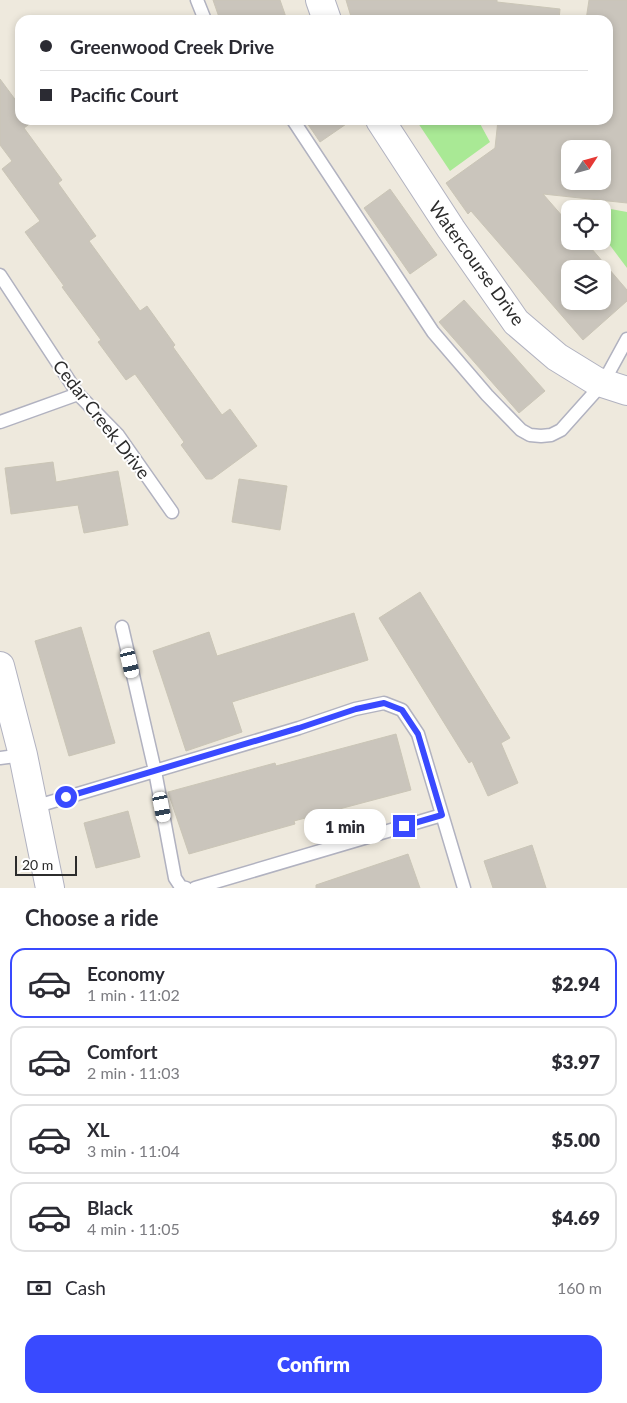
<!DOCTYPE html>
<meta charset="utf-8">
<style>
body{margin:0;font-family:Lato,sans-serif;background:#f2f2f3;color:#2b2b33;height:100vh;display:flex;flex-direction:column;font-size:19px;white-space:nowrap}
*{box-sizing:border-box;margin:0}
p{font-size:16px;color:#7c7c81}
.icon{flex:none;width:28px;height:28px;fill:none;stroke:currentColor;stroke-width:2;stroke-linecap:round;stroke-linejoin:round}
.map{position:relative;height:888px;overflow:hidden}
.details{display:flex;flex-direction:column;background:#fff;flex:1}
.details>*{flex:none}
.hud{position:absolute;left:15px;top:15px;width:598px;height:110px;border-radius:15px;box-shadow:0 2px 8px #0003;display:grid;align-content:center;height:110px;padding:0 25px;background:#fff}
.needle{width:32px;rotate:54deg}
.controls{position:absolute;left:561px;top:140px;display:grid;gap:10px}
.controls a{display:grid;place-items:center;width:50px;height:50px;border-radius:10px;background:#fff;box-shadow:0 2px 8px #0003;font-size:25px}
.scale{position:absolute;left:15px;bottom:12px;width:62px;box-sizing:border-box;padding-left:5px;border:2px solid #2c2c2c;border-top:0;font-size:14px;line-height:18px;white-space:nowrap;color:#2c2c2c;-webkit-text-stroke:4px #fff;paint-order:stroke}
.end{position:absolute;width:22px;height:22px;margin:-11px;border:6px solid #394aff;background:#fff;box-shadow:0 0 0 2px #fff}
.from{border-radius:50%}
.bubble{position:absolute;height:35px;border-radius:15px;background:#fff;box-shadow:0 2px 8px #0003;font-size:16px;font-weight:800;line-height:35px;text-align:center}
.car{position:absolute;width:15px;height:30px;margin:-15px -8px;border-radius:6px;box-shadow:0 0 4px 1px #0007;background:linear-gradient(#fff 24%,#345 0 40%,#fff 0 76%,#345 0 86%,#fff 0)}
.hud b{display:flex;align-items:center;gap:18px;height:48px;font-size:19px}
.hud b+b{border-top:1px solid #e1e1e2}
.hud i{width:12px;height:12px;background:#2b2b33}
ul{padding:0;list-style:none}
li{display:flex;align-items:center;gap:15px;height:70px;margin:0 10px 8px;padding:0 15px;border:2px solid #e1e1e2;border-radius:15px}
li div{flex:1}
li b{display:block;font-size:19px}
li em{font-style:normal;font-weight:800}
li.current{border-color:#394aff}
li>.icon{width:45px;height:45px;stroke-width:1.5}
h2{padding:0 25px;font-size:22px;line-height:60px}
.pay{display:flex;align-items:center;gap:12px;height:55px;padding:0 25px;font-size:19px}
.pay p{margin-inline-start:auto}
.primary-button{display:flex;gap:10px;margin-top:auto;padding:10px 25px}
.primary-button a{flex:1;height:58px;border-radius:15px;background:#394aff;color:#fff;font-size:20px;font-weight:800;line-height:58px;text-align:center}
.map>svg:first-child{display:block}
</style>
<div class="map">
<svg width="627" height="888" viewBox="0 0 627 888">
<rect width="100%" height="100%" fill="#eee9dd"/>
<path fill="#a9e995" d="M416,120H478L490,142L450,171Z
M578,203L627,212V268L603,236L602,209H582Z"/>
<path fill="#cac5bc" stroke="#cac5b6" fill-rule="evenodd" d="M213,0H280L287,20H220Z
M346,0H497V2L560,9L559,20H352Z
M589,0H627V203L543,194L570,225V241H585L627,290V301L583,340L471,211L468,214L446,183L495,148L498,120H608V20H586ZM570,149H602V181H570ZM570,269H602V301H570Z
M0,79L20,106V120H30L32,122L24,128L62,180L58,183L96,236L89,241L140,311L147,306L175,345L173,347L222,415L230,409L257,446L212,479H206L181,445L184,442L135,374L126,380L98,342L101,340L62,287L64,286L25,232L40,221L2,169L12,161L0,145Z
M305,120H352L320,142Z
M390,189L437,255L410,274L364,208Z
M464,300L545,391L519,413L439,322Z
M53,462L56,482L118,471L128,525L84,533L78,505L11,514L5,468Z
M239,479L287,486L280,530L232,522Z
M420,592L510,738L501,743L518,783L488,796L472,761L469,763L379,618Z
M354,613L368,660L232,702L242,732L186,751L153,651L209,632L217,656Z
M81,627L115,743L69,756L35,641Z
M396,734L411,790L294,821L295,824L189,854L168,792L275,763L276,766Z
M128,811L140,857L96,868L84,823Z
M532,845L546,888H493L484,861Z
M408,854L420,888H316V885Z"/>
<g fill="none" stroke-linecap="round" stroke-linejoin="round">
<defs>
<path id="service" d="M197,0L205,20
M293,120L433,332L487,395L521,430L530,435L541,436L551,435L561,430L603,383L627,339
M0,275L78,394L118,435L172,512
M0,422L78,394
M122,627L155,771L175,878L181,887L186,888
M0,758L23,755
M34,807L299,728L355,709L384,703L402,710L418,734L464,888
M195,888L442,815"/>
<path id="tertiary" d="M320,0L327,20
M380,120L451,229L516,322L557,357L596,381L627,391
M0,666L23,755L50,888"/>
</defs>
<use href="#service" stroke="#b1b2c0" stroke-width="15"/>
<use href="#tertiary" stroke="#b1b2c0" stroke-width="30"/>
<use href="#service" stroke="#fff" stroke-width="12"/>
<use href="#tertiary" stroke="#fff" stroke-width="28"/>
</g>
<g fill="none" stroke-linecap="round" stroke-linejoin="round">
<path stroke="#394aff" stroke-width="6" d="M66,797L299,728L356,709L384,703L402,710L418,734L442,815L404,826"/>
</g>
<g text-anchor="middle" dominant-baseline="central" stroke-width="4" stroke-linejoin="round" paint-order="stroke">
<g font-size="18" fill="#2c2c2c" stroke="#fff">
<text transform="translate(477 263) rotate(54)">Watercourse Drive</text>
<text transform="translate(102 419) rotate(52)">Cedar Creek Drive</text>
</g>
</g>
</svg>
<div class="controls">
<a><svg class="needle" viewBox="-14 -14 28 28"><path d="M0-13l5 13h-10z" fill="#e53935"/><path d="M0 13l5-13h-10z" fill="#7c7c81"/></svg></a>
<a><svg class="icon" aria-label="locate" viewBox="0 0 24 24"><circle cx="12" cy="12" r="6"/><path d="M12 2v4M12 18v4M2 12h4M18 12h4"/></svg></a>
<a><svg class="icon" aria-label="layers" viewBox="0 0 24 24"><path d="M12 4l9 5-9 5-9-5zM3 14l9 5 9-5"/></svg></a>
</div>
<div class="scale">20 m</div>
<i class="end from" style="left:66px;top:797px"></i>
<i class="end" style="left:404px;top:826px"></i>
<div class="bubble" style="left:304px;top:809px;width:82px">1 min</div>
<i class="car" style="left:130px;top:663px;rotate:167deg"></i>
<i class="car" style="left:162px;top:807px;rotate:169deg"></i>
<div class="hud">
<b><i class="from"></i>Greenwood Creek Drive</b>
<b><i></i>Pacific Court</b>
</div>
</div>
<section class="details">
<h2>Choose a ride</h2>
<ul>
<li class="current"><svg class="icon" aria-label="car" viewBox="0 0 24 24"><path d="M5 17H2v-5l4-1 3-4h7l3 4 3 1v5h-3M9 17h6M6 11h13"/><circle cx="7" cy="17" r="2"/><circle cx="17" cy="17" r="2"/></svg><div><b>Economy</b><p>1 min · 11:02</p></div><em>$2.94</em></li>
<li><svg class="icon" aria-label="car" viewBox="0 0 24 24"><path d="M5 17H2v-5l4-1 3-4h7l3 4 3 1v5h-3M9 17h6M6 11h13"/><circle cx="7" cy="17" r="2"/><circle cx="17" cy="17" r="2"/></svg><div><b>Comfort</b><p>2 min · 11:03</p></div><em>$3.97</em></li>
<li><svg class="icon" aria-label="car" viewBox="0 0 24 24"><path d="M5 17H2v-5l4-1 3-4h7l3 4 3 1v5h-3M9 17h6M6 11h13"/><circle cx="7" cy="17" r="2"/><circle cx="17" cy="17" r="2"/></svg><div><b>XL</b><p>3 min · 11:04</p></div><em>$5.00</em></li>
<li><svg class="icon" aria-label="car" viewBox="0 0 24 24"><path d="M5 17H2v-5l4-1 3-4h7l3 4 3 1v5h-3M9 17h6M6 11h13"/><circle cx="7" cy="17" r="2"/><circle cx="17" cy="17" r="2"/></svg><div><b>Black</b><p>4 min · 11:05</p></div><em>$4.69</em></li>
</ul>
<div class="pay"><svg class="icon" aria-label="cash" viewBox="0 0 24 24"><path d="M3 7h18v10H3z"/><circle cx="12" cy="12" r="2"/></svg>Cash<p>160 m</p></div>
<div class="primary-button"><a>Confirm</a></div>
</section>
